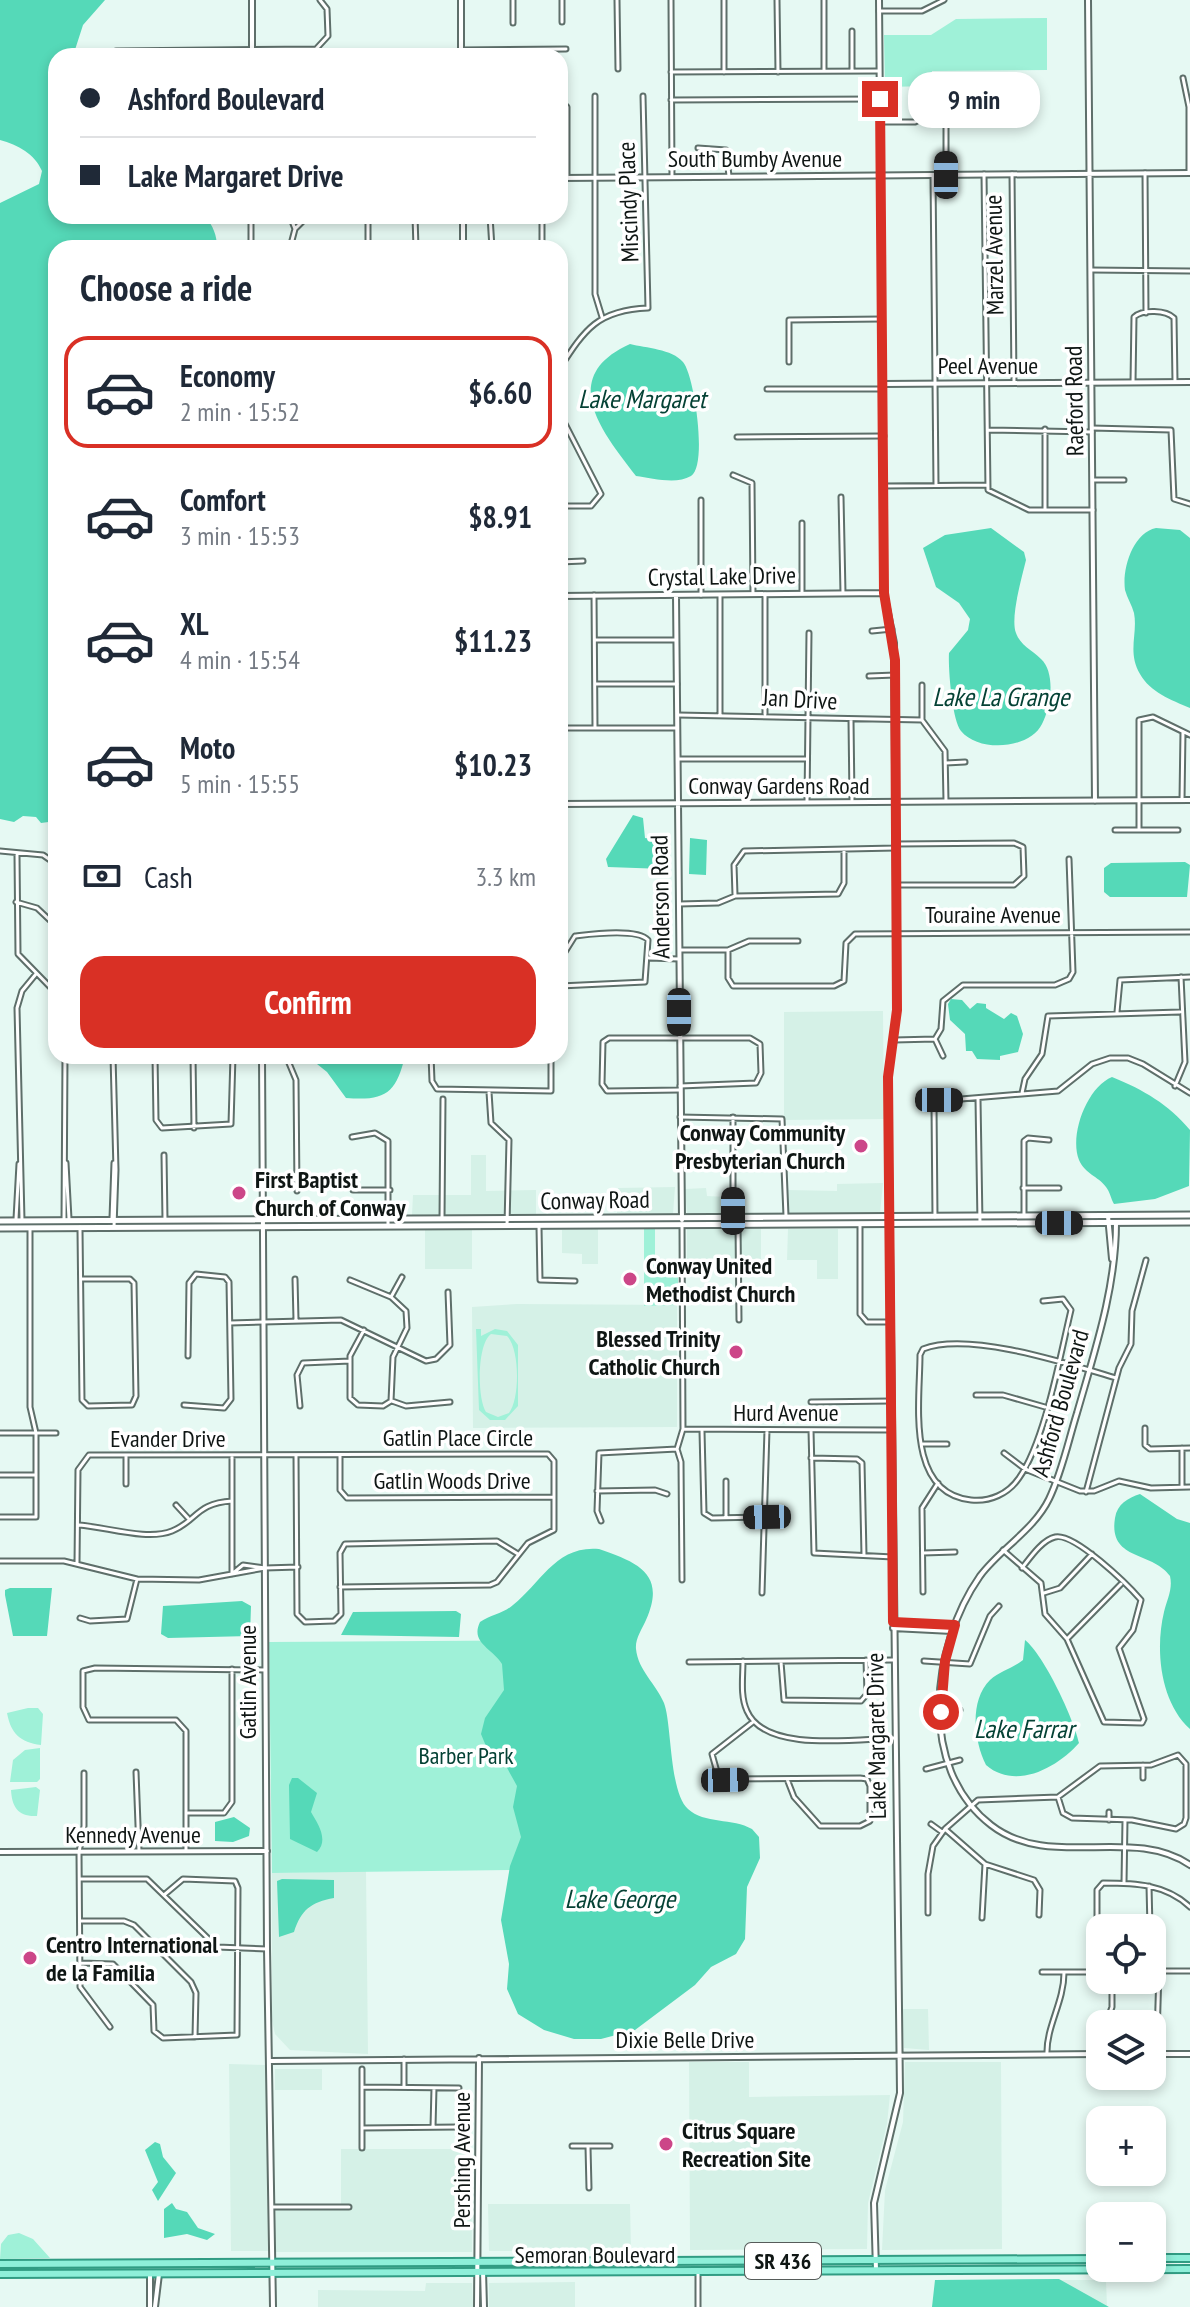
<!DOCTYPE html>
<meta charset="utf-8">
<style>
body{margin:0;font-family:"PT Sans Narrow",sans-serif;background:#f6f6f7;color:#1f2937;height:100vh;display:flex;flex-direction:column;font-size:30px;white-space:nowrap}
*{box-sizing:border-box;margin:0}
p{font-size:26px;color:#747a83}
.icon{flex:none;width:44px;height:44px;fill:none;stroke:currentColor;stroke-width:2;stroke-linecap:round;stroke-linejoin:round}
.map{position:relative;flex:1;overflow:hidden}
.drawer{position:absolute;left:48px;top:240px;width:520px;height:824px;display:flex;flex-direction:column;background:#fff;border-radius:24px;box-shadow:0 4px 12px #0003}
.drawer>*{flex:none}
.top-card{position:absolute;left:48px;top:48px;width:520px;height:176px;border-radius:24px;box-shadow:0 4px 12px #0003;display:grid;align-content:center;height:176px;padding:0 32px;background:#fff}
.controls{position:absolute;left:1086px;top:1914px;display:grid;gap:16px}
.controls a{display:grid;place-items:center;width:80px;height:80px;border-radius:16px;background:#fff;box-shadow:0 4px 12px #0003;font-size:40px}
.end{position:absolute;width:36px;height:36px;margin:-18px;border:10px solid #d93025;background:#fff;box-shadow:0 0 0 4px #fff}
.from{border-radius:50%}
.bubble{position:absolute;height:56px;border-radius:24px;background:#fff;box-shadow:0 4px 12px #0003;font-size:26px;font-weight:600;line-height:56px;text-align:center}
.car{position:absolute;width:24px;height:48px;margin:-24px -12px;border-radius:10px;box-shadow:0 0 6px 2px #0007;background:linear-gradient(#222 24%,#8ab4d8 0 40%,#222 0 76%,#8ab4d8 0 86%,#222 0)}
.top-card b{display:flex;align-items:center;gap:28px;height:76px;font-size:30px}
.top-card b+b{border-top:2px solid #e0e1e3}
.top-card i{width:20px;height:20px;background:#1f2937}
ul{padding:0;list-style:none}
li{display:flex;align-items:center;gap:24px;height:112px;margin:0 16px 12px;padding:0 16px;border:4px solid transparent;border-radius:24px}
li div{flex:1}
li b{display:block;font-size:30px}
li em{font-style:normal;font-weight:600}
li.on{border-color:#d93025}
li>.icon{width:72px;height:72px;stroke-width:1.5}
h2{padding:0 32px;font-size:36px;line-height:96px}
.pay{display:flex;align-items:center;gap:20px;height:88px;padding:0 32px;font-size:30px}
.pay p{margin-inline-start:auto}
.cta{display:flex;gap:16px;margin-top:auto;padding:16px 32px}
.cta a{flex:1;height:92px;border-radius:24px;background:#d93025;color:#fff;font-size:32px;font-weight:600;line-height:92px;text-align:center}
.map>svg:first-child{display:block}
</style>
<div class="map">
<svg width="1190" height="2307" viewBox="0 0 1190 2307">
<rect width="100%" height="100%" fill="#e6f9f3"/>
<path fill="#d5f1e7" d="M883,1011L884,1119L784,1120V1012Z
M471,1155H486V1191L536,1190V1214L412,1215L413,1195H471Z
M883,1183L880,1213L787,1214V1190L837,1191V1184Z
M675,1187L673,1214L617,1213L618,1188Z
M706,1188L707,1196L728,1197V1213H687L685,1189Z
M598,1229V1264H582V1254L562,1253V1230Z
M687,1229H761V1263L687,1266Z
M788,1229H838V1279H817V1260H787Z
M425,1230H472V1269H425Z
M517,1304L677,1305V1427L473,1428L472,1307Z
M366,1871L368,2054L290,2050L275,2034L272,2020V1873Z
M902,2009H928L929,2050L904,2048Z
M689,2062H749V2097L890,2095L887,2124L868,2203L867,2249L690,2250Z
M905,2062H1001L1002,2249L882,2250L885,2190L903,2122Z
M229,2064L266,2065L268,2251H231Z
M275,2069H322V2090H275Z
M341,2149H471L472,2252H276V2204H341Z
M488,2204H630L631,2251H489Z
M1003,2280H1106L1107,2307H1003Z
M575,2282V2307H489V2283Z
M426,2283H472L473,2307H318V2290L425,2291Z"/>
<path fill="#9ff1d8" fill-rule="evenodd" d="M1047,18V70L932,71L931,86L885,87L884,35H931L956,19Z
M644,1228H655V1259H678V1305L644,1306Z
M476,1329H481V1336L495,1329L507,1331L518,1345V1406L505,1420H490L479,1410ZM491,1334L507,1336C520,1349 520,1399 509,1413L498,1417L486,1412C477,1398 477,1344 491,1334Z
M579,1640L582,1869L272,1873L269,1642Z
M28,1708H38L43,1714L41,1745C20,1742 11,1734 7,1713Z
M40,1748V1779L37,1782H10L13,1760L25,1750Z
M36,1787L40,1790L37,1816C18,1817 12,1807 11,1790Z
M19,2233L33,2239L50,2258L0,2259L1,2244L8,2235Z"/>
<path fill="#55d9b8" d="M0,0H105L83,25L73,56H56V216H205C213,226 217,235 217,248H56V821L41,823L36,817L23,816L14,822L0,819V203L39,184L42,171C35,154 18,145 0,140Z
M630,344C646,348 672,349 683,362C694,374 708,466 691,476C676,485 652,478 636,476C602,432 557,377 630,344Z
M991,528L1024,552L1026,560C1022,577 1010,618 1016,633C1020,645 1032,650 1041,659C1056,673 1051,707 1042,724C1030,749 979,753 961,731C952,720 948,668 949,653L968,630L970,619L959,603L936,587L923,548L945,535Z
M1156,528L1180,530L1190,538V708C1171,700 1150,692 1140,674C1127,652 1138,634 1134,613C1132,605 1127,598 1125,590C1122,568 1133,533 1156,528Z
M633,815L643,818L645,838L664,841V869L608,867L606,859Z
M690,838L707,840L706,875L689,874Z
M1185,862L1190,865L1187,897H1110L1104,892V868L1111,863Z
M951,999L962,1000L970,1009L977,1003L986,1004V1008L1004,1019L1011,1013L1017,1016L1023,1034L1018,1052L1000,1056V1060L977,1059L972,1051H966L965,1034L950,1020L948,1004Z
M307,1056H405C396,1094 385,1101 346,1098L327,1072Z
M1112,1077C1144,1090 1168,1104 1190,1130L1189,1186L1155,1199L1114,1204C1111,1199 1110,1192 1106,1187C1098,1176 1085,1174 1079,1160C1069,1135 1087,1087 1112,1077Z
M1140,1494L1177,1519L1190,1523V1729C1160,1702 1155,1649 1164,1612C1167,1599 1173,1589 1170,1576C1153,1551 1108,1561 1115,1518C1117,1504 1128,1498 1140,1494Z
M599,1549C640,1563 666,1575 646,1620C642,1629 635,1639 636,1649C638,1670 656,1684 664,1703C672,1724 669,1792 688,1809C704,1824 733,1818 752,1829L759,1837L760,1858L747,1887L745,1939L736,1954L711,1967L695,1985L635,2030L601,2039H574L544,2030L518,2014L507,1989L509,1964L501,1920L510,1866L521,1837L513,1807L517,1786L506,1766L488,1751L481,1734L485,1718L504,1690L502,1664C492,1648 470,1643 480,1622C491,1615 504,1613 513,1605C541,1583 556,1545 599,1549Z
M10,1588H52L47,1636H13L5,1595V1590Z
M242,1601L251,1606L250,1636L168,1638L161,1634L163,1606Z
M456,1611L461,1614L459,1637L341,1635L353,1612Z
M1025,1640C1044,1655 1074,1719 1079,1743C1058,1767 1016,1791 986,1765C974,1741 969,1701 990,1680C1000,1671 1013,1668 1023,1660Z
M292,1778H298L317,1793L311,1812C318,1824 329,1840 317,1852L290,1839L289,1785Z
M234,1817L250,1828L249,1836L233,1842L215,1841V1822Z
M282,1879L334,1880V1898C311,1902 301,1910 294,1932L279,1937L277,1881Z
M155,2142L160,2144L163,2157L176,2173L158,2201L152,2190L158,2182L145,2150Z
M172,2203L176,2209L187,2212L198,2228L215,2234L207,2240L187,2234L164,2238V2209Z
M1059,2279L1109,2307H932L935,2280Z"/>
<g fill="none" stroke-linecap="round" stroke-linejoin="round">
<defs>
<path id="minor" d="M513,0V23
M562,0V22
M617,0L618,69
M671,0L672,176
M724,0V72
M777,0L778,72
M824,0V71
M879,11H922L944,0
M461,50L566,49
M116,51L316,49L328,36L327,9L320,0
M852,71V31
M671,72L879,71
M1183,78L1189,107V173
M595,96V294L602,317
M560,100L567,107V178
M671,100L880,99
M946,110H982
M881,122H915L923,118L925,109
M698,148L726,150L729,176
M1145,173L1146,313
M984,174L988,490L1029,510H1093
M1012,174L1014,382
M933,175L936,485
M946,175V85H980
M290,216L295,229
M368,216V248
M415,216L416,248
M490,216L492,248
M542,216V248
M251,248V216
M290,248L295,229L308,216
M1091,270L1190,271
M789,362V320L882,319
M560,368C585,329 598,310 648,308L643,96
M1133,382L1134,317C1143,309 1166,310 1174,318L1175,382
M767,389H883
M560,414L601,494L591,506H560
M1092,428L1171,430L1174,499L1190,504
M1045,429V509
M988,430L1092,432
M737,437L884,436
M733,475L752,483L753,594
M1093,480H1124
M884,486L988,485
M841,497L843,593
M701,500V595
M802,523V593
M560,562L583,561
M765,594V714
M594,595L595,728
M720,595V714
M872,631L892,629
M596,640H676
M869,676L895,675
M595,684H677
M922,685V720L945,751L946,801
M678,715L922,720
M851,720L852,800
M560,728H677
M679,759H807
M946,763L965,762
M1182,800L1183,732
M807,801L809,633
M1115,830H1178
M1139,830V720L1153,717L1190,735
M896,844L1014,843L1023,847L1024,876L1014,885H896
M0,851L43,855L56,864
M17,855L18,954L56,993
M735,895L734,865L744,851L896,848
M16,902L37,908L56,926
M679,904L718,903L735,896L838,894L844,883V850
M680,950H728L749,941H798
M728,950V978L733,986H834L844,981L846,943L855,934L1190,932
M649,958L679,959
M560,960L575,936C592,934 637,928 648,940L645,982L560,986
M1117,1012L1120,980L1190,977
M935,1039L943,1056
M894,1040L935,1039L941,1029L943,1001L963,985H1055L1069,979L1073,972L1069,859
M113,1056L116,1170L114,1227
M155,1056L156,1120L162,1128L231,1124L233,1056
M193,1056L194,1128
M286,1056L296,1080L297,1191
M431,1056L432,1081L437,1089L551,1091V1056
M680,1086L756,1083L761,1073L760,1044L750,1038H609L603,1042L602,1084L607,1091L680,1090
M1175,1086L1185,1062L1181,977
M489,1092L491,1123L509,1140L507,1225
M1022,1093L1025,1079L1042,1054L1048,1016L1180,1012
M978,1099L980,1223
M680,1117L782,1119L786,1216
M733,1117V1217
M352,1137L375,1133L388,1141V1226
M164,1155L165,1220
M66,1163L69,1219
M1023,1188H1059
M353,1190H390
M1024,1215V1141L1028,1138L1049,1140
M935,1217L934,1106L937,1101L1058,1091L1092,1064L1110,1058H1128L1143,1064L1190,1093
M112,1218L114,1163
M16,1219L19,1164
M442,1219L443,1099
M22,1220L17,1008L22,991L36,974
M64,1220L65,1056
M682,1224L683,1429L677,1449L681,1462L682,1580
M738,1224L739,1320
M860,1224V1314L867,1322H890
M80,1227V1230L82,1400L88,1406L132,1405L136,1396L134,1283L130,1279H81
M539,1227L540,1280L575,1281
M295,1279L296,1320
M350,1280L391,1297L406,1311L407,1328L393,1357L391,1401L383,1406L358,1405L350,1398V1356L364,1330
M391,1297L402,1277
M1043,1301L1063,1299L1071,1310C1060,1356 1045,1441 1019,1478C1008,1494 990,1502 971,1500C905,1493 920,1401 920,1355L923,1349C969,1331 1069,1364 1116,1378
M230,1323L341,1320L426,1361L436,1359L450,1345L448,1292
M976,1395H1003L1045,1407
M392,1401L406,1406L450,1402
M811,1402L891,1401
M184,1405L224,1408L231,1399L229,1282L225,1277L196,1274L189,1283L188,1356
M300,1406L297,1375L303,1363L350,1361
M1145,1428V1445L1150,1449L1190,1448
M683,1429L891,1430
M811,1430L814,1553L893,1557
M702,1431L704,1513L712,1518L767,1517
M0,1433H56
M923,1444H947
M1004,1453L1025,1469L1080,1491H1094L1119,1481L1151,1488L1190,1487
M296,1455L297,1614L305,1622L334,1621L341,1614L340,1553L345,1544L497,1541L518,1554
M340,1456V1490L347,1498L554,1497
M232,1457V1573
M811,1458L857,1459L862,1463L864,1555
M0,1475H36
M726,1481V1517
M126,1484V1455
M1182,1487V1448
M597,1491L655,1490L667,1494
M1086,1492L1119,1368L1131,1344L1132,1311L1146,1260
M176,1505L188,1518
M0,1517H36V1433L30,1407V1230
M601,1521L597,1511L599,1453L677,1449
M79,1525C107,1527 147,1541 172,1531C197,1521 196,1503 232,1501
M1003,1550L1041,1583L1045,1614L1067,1639L1104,1722L1142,1723L1144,1719L1119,1648L1133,1630L1141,1600C1128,1585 1074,1532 1055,1537C1042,1540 1030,1558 1022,1568
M923,1553L955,1552
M0,1561H64L137,1579L199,1580L265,1568L298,1567
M77,1564L78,1470L89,1455L548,1454L554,1461V1530L528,1543L497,1582L490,1585L340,1587
M232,1574L243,1565L265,1568
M923,1592L922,1508L938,1483
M762,1593L767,1430
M1044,1593L1060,1588L1092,1554
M80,1618L90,1621L127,1619L137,1579
M1067,1639L1121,1584
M743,1661C743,1677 740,1696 747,1711C765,1753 856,1739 894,1738
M924,1661L970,1664L990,1616L999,1606
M689,1662L893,1660
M781,1662L784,1700L861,1701L867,1694L866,1660
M925,1713L960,1710
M753,1722L712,1754L719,1779L860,1778L867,1779L870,1786V1821L860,1826H820L794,1797L787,1779
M1143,1765V1778
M926,1769L960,1760
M136,1772L139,1851
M84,1773V1826L79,1852L80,1987L110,2027
M1109,1812V1820
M188,1813H224L232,1802V1669
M931,1824L942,1832
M945,1829L985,1864L1034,1880L1040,1890L1039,1915
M186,1851V1731L176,1720H89L83,1707V1671L95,1668L265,1670
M80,1879H147L217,1947L267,1949
M1124,1883L1125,1820
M1149,1886L1150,1928
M928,1913V1874L933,1846L945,1829L978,1800L1058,1797L1100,1766L1151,1765L1178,1755L1186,1764V1818L1184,1824L1176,1829L1132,1820L1072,1818L1063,1813L1058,1797
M982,1918L985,1864
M80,1921H124L134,1925L191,1982L196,1993L195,2037
M1097,1939V1890L1103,1883C1135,1883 1166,1884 1190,1907
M81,1963L113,1964L153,2005L154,2031L163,2038L237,2035L238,1888L235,1881L183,1879L164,1895
M1152,1971H1190
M1042,1972H1100
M1106,2024L1112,2007V1980
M1157,2038L1159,1971
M1099,2039L1100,2037
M1047,2054C1046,2027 1064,2002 1064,1973
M362,2087L459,2088
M404,2087V2059
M433,2127L434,2088
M362,2128L459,2127
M572,2146H610
M588,2147L589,2188
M362,2148V2069
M273,2207H349
M698,2307V2272"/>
<path id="tertiary" d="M252,0V56
M461,0V56
M1088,0L1095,801
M560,178L1190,173
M463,216V248
M883,384L1190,382
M676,595L682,1220
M560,596L884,593
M560,804L1190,800
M262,1056L267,1949L273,2307
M1108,1216L1112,1259
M1116,1223C1116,1288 1095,1350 1077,1413C1068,1442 1062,1472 1049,1499C1034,1530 1000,1549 980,1576C931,1646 917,1768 991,1825C1050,1871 1131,1825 1190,1865
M893,1622L955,1625
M893,1628L952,1631
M0,1852L267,1851
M1152,2054H1190
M271,2061L1100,2054
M876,2270L874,2203L900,2093L888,1077L897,1010L894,643L884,593L879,0
M483,2271L484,2307
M150,2273V2307
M155,2307L159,2274
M477,2307L479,2058"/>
<path id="secondary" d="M0,1221L1190,1215
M0,1228L1190,1222"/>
<path id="primary" d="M1152,2258H1190
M0,2264L1100,2259
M0,2274L1190,2269"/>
</defs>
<use href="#minor" stroke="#5e6f6a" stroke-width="7"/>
<use href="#tertiary" stroke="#5e6f6a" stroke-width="8"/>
<use href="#secondary" stroke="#5e6f6a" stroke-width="9"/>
<use href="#primary" stroke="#319c83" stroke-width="10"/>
<use href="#minor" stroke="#fff" stroke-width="3"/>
<use href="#tertiary" stroke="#fff" stroke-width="4"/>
<use href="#secondary" stroke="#fff" stroke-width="5"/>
<use href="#primary" stroke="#8eefd9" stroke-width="6"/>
</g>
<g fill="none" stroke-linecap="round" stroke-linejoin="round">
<path stroke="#d93025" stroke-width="10" d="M880,99L884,593L895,660L897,1010L888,1077L893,1622L955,1625L945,1661L941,1712"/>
</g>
<g fill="#cc4688" stroke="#fff" stroke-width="3">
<circle cx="861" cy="1146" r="8"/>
<circle cx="239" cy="1193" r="8"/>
<circle cx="630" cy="1279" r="8"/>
<circle cx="736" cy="1352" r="8"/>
<circle cx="30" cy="1958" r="8"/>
<circle cx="666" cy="2144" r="8"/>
</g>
<g text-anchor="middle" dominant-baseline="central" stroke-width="7" stroke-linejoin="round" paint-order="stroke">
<rect fill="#fff" stroke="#575c5a" stroke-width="2" x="745" y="2243" width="76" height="36" rx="6"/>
<g font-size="22" font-weight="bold" fill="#0f1614">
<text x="783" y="2261">SR 436</text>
</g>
<g font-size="24" fill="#0f1614" stroke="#fff">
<text x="755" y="158">South Bumby Avenue</text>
<text transform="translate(628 202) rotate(-92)">Miscindy Place</text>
<text transform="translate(994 255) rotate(-91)">Marzel Avenue</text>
<text x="988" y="365">Peel Avenue</text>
<text transform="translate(1074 401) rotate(-91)">Raeford Road</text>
<text transform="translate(722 576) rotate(-1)">Crystal Lake Drive</text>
<text transform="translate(800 699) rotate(3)">Jan Drive</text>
<text x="779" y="785">Conway Gardens Road</text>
<text transform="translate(660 897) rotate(-91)">Anderson Road</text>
<text x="993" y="914">Touraine Avenue</text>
<text transform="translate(595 1200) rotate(-1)">Conway Road</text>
<text transform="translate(1060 1403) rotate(-74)">Ashford Boulevard</text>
<text x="786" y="1412">Hurd Avenue</text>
<text x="458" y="1437">Gatlin Place Circle</text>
<text x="168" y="1438">Evander Drive</text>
<text x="452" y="1480">Gatlin Woods Drive</text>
<text transform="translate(247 1682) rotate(-90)">Gatlin Avenue</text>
<text transform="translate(876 1736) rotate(-91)">Lake Margaret Drive</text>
<text x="133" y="1834">Kennedy Avenue</text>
<text x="685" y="2039">Dixie Belle Drive</text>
<text transform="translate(461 2160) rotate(-90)">Pershing Avenue</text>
<text x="595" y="2254">Semoran Boulevard</text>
</g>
<g font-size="24" font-weight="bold" fill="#0f1614" stroke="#fff" text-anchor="start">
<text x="845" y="1132" text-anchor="end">Conway Community<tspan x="845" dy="28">Presbyterian Church</tspan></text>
<text x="255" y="1179">First Baptist<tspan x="255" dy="28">Church of Conway</tspan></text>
<text x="646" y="1265">Conway United<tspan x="646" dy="28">Methodist Church</tspan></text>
<text x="720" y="1338" text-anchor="end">Blessed Trinity<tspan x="720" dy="28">Catholic Church</tspan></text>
<text x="46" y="1944">Centro International<tspan x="46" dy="28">de la Familia</tspan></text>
<text x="682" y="2130">Citrus Square<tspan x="682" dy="28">Recreation Site</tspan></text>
</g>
<g font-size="24" fill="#044134" stroke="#fff">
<text x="466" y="1755">Barber Park</text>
</g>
<g font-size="26" font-style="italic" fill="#054235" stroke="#fff">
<text x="642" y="398">Lake Margaret</text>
<text x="1001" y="696">Lake La Grange</text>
<text x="1024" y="1728">Lake Farrar</text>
<text x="620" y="1898">Lake George</text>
</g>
</g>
</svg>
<div class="controls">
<a><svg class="icon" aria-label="locate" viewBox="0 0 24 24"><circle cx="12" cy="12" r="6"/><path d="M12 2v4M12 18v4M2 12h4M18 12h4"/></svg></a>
<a><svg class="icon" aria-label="layers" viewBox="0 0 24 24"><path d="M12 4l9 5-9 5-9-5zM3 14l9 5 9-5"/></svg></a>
<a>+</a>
<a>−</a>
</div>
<i class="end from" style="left:941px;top:1712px"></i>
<i class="end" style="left:880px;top:99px"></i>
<div class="bubble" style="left:908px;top:72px;width:132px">9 min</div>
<i class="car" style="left:946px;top:175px;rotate:0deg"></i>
<i class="car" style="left:679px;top:1012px;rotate:180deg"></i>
<i class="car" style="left:939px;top:1100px;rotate:90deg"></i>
<i class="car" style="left:733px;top:1211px;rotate:0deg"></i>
<i class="car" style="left:1059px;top:1223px;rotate:90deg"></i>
<i class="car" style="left:767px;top:1517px;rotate:269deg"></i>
<i class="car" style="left:725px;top:1780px;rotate:89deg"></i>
<div class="top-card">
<b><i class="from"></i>Ashford Boulevard</b>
<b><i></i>Lake Margaret Drive</b>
</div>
<section class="drawer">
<h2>Choose a ride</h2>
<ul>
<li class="on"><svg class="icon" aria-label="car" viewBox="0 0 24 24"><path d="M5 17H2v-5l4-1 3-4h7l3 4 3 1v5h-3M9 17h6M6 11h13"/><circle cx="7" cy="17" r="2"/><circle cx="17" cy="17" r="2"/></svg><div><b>Economy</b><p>2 min · 15:52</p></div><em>$6.60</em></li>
<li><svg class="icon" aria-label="car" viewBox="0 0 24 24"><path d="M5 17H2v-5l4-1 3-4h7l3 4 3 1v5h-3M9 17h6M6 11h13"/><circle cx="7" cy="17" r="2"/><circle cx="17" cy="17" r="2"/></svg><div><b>Comfort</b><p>3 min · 15:53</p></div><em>$8.91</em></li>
<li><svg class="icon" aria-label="car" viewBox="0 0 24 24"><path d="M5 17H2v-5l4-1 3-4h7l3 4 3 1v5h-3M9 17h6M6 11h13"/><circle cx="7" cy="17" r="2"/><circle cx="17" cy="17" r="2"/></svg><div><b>XL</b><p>4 min · 15:54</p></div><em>$11.23</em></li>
<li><svg class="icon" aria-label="car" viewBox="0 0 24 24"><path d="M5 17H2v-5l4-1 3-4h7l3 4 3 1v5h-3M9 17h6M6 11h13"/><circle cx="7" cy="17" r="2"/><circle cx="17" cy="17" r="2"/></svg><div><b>Moto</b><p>5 min · 15:55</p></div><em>$10.23</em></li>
</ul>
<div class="pay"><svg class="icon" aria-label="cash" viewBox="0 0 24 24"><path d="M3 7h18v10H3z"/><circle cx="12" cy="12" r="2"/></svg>Cash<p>3.3 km</p></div>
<div class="cta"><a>Confirm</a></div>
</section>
</div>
